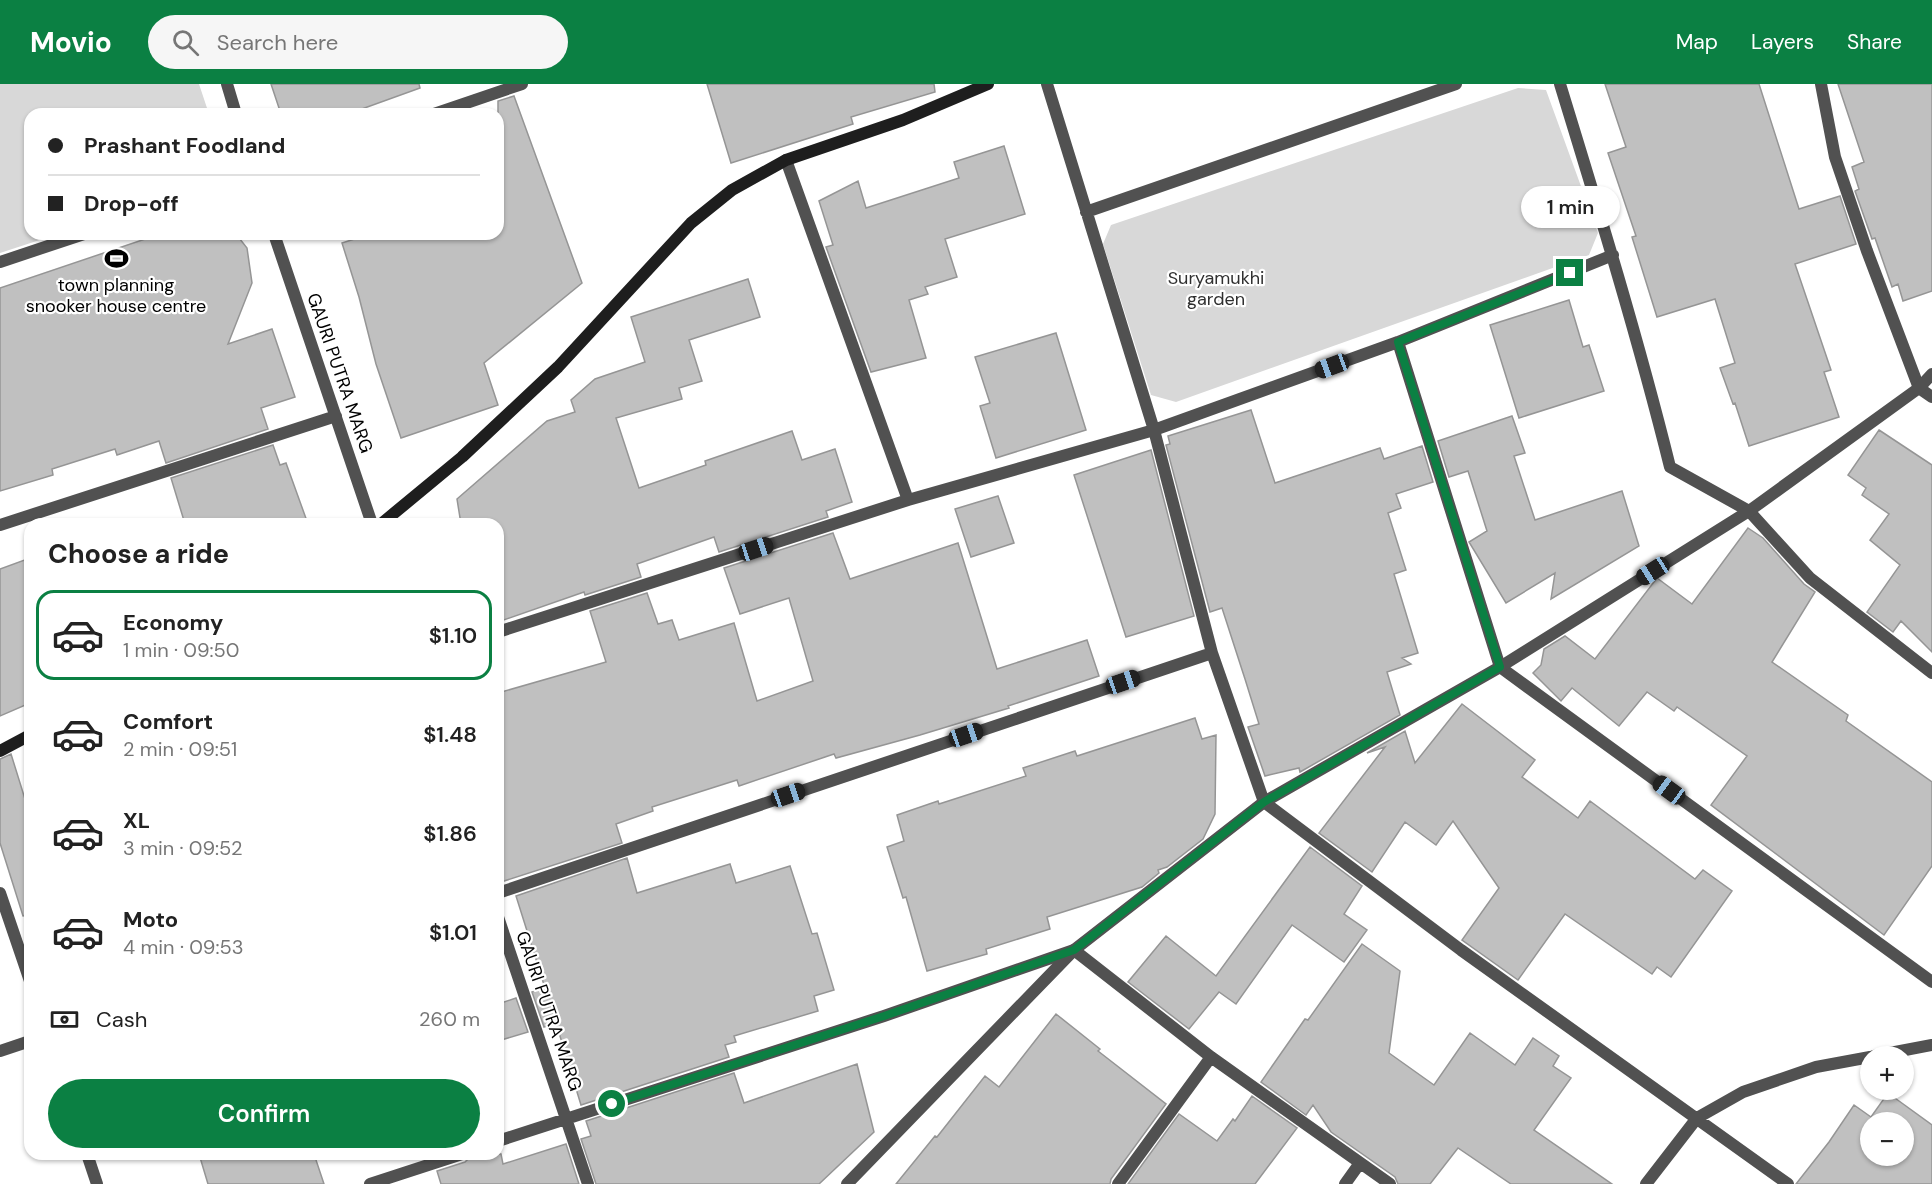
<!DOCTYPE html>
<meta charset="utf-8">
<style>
body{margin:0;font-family:"DM Sans",sans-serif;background:#f6f6f6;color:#222;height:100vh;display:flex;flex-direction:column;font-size:22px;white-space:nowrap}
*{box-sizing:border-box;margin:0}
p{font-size:20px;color:#767676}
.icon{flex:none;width:33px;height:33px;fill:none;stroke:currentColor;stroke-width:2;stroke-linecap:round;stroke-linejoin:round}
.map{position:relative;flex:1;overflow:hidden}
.side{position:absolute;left:24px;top:434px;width:480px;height:642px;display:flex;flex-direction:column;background:#fff;border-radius:18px;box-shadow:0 2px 4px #0004}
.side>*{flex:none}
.top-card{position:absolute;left:24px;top:24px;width:480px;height:132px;border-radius:18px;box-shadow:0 2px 4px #0004;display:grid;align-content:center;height:132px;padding:0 24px;background:#fff}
.controls{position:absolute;left:1860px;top:962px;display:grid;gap:12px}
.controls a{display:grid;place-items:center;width:54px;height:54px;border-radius:50%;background:#fff;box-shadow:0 2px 4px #0004;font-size:30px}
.end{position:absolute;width:27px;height:27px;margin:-14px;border:8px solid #0b8043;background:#fff;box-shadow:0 0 0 3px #fff}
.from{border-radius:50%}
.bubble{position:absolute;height:42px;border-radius:21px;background:#fff;box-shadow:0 2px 4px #0004;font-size:20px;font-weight:600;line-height:42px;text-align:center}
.car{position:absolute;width:18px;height:36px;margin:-18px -9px;border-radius:8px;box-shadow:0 0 4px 2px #0007;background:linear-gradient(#222 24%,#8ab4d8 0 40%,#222 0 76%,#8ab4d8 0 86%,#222 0)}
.top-card b{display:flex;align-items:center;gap:21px;height:57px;font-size:22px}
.top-card b+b{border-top:2px solid #e0e0e0}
.top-card i{width:15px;height:15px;background:#222}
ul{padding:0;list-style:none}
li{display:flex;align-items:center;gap:18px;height:90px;margin:0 12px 9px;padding:0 12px;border:3px solid transparent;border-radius:18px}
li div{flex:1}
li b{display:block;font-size:22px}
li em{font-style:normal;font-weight:600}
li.current{border-color:#0b8043}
li>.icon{width:54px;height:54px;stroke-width:1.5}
h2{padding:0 24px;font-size:27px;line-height:72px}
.pay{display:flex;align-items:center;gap:15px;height:66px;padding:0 24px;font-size:22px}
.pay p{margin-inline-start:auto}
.button{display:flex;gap:12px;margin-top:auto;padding:12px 24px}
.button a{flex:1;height:69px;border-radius:36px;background:#0b8043;color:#fff;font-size:24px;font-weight:600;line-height:69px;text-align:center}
header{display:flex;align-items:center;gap:36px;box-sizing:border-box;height:84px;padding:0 30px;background:#0b8043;color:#fff}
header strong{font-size:28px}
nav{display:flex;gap:33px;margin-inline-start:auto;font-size:21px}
.search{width:420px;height:54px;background:#f6f6f6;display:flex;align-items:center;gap:15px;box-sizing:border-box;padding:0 21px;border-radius:33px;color:#767676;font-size:22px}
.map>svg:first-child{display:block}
</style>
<header>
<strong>Movio</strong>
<div class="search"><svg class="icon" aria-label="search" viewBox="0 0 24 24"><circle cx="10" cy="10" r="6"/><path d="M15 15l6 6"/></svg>Search here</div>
<nav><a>Map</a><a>Layers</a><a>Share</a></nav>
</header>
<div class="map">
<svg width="1932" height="1100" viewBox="0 0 1932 1100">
<rect width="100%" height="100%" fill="#fff"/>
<path fill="#d8d8d8" d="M0,0H199L209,30H30V150H58L0,169Z
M1518,4L1546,6L1598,149L1589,171L1176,318L1151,311L1103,160L1111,141Z"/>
<path fill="#c0c0c0" stroke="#959595" stroke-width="1.5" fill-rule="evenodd" d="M271,0H419L420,4L348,30H281Z
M707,0H934L935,8L851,33L853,40L731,79Z
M1605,0H1759L1799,125L1840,112L1856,160L1795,180L1831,286L1824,288L1839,333L1749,362L1735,319L1733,320L1720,284L1735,279L1715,215L1657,233L1632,153L1636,152L1608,69L1626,63Z
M1838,0H1932V207L1903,217L1898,200L1892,203L1875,154L1872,155L1855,107L1859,105L1852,83L1864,78Z
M514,12L582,199L484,279L498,321L401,354L376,280L359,213L342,159L370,150H498V17Z
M1004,62L1025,130L945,155L957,193L925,203L928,210L909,216L926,274L871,288L826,163L833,161L819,117L858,97L866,124L959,94L954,78Z
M160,150H236L247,164L252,199L228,260L272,245L295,313L261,324L268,345L166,379L159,357L117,371L115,365L52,385L53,391L0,407V204Z
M748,195L760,233L689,256L702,297L679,304L682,315L616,334L639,404L706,381L705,377L792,347L802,376L835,365L852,418L826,427L828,433L719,468L714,453L637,480L641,493L585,511L584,508L498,538V440H461L457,415L547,337L575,328L571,316L595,295L645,278L631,233Z
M1569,216L1583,263L1589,261L1604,307L1519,334L1490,241Z
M1056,249L1086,346L996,374L980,322L990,319L975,273Z
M1251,326L1275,399L1380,364L1384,375L1422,362L1433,398L1396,410L1401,424L1388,429L1406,486L1394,490L1418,569L1402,574L1411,580L1387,588L1400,631L1300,688L1299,684L1265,692L1248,643L1259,640L1245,595L1222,524L1210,528L1166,361L1170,360L1168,352Z
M1512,332L1525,369L1514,372L1535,436L1622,407L1639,462L1551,515L1555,489L1506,519L1469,458L1487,447L1468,387L1449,393L1438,357Z
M1879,346L1932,381V568L1901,537L1893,548L1867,528L1900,481L1870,456L1889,430L1862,411L1866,404L1848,391Z
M273,361L280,381L286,379L308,440H185L171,394Z
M1151,366L1194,532L1126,553L1074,391Z
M998,412L1014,459L971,473L955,425Z
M1748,444L1763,454L1804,500L1815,508L1772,578L1848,631L1846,637L1932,698V782L1884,851L1711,721L1747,672L1677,623L1674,627L1647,608L1619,642L1572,604L1561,617L1533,589L1541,581L1544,565L1565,552L1595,575L1657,494L1692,520Z
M833,449L850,495L958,459L997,585L1087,556L1099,592L1008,622L1009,624L920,651L836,674L834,670L739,702L737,696L652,723L653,727L616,740L622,759L498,799V609L606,578L590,527L647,509L658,540L672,536L679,556L734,539L757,617L813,597L789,514L740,530L724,484Z
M30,474V619L0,632V485Z
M1462,620L1535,676L1522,693L1578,734L1590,717L1695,795L1703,786L1732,807L1671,893L1657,883L1652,890L1565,830L1518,896L1462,856L1499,804L1453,737L1436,761L1405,738L1372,788L1319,749L1385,663L1367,669L1405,647L1415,679Z
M1195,634L1202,655L1216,651L1215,730L1203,755L1167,783L1158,786L1159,789L1142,803L1047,833L1050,845L986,865L987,870L927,887L906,813L903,814L887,763L904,757L897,731L938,717L939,720L1026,692L1023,684L1075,667L1077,672Z
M11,670L30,731V831L23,832L0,759V675Z
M1310,763L1362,802L1344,830L1367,846L1344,878L1292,841L1236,920L1219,908L1189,945L1128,898L1166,852L1216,892Z
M627,774L637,809L730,780L736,799L790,782L812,850L817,849L834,906L814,912L818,927L734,952L736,958L725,961L729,973L581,1021L556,939L544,943L532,908L545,904L516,812Z
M1362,860L1400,887L1389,969L1434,1001L1470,949L1515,981L1533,954L1559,972L1553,982L1571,994L1534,1046L1612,1100H1511L1458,1064L1430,1100H1398L1395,1093L1331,1048L1313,1021L1306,1031L1261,998L1305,935L1308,936Z
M516,914L528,948L498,957V920Z
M1056,930L1100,965L1098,967L1166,1020L1111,1095L1110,1100H896L935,1052L937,1053L985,992L999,1003Z
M857,980L874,1048L819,1100H596L581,1055L591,1052L586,1037L734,989L744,1019Z
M1888,1009L1932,1041V1100H1796L1829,1058L1854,1021L1871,1033ZM1870,1038H1904V1071H1870Z
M1252,1012L1297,1044L1255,1100H1128L1179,1030L1217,1057L1233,1035L1235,1037Z
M566,1060L579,1100H441L437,1087L465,1078L468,1075L470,1070H501L503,1080Z
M199,1070H314L324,1100H208Z"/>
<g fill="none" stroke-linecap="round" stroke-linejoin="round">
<path stroke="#515151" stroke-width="12" d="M227,0L236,30
M1047,0L1154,346L1212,569L1264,718L1461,866L1788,1100
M1560,0C1599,127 1638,254 1670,383L1749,427L1810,494L1932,589
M1821,0L1835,73L1867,167L1919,304L1932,313
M434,30L522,0
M786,76L908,416
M1086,128L1456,0
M274,150L372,440
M0,178L84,150
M1398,258L1500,583L1932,898
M0,441L336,332
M498,548L908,416L1154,346L1398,258L1613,171
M0,809L30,897
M498,809L1212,569
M498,833L588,1100
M0,967L30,957
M1874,972L1932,961
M498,1057L884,932L1074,866L1211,973L1390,1100
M87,1070L97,1100
M370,1100L462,1070
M1118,1100L1211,973
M1345,1100L1360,1079
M1646,1100L1697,1034L1743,1008L1816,983L1870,973"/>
<path stroke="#515151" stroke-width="12" d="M847,1100L1074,866L1264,718L1500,583L1749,427L1919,304L1932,290"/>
<path stroke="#1e1e1e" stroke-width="12" d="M381,440L462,373L558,283L691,139L732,106L786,76L903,36L988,0
M0,667L30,651"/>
</g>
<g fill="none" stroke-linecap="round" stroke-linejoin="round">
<path stroke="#0b8043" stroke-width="8" d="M612,1020L884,932L1074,866L1264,718L1500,583L1398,258L1570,189"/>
</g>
<defs>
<symbol id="stadium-bare" viewBox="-9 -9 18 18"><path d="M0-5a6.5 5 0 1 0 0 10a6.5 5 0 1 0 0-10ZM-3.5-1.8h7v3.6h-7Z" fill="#000" stroke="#fff" stroke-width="2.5" paint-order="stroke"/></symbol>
</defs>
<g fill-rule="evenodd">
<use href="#stadium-bare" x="100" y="158" width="33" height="33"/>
</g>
<g text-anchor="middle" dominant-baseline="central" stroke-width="4.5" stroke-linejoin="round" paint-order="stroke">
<g font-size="18" fill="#2f2f2f" stroke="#fff">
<text x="1216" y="194">Suryamukhi<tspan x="1216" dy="21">garden</tspan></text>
</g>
<g font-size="18" fill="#000" stroke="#fff">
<text x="116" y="201">town planning<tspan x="116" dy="21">snooker house centre</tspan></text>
</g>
<g font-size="18" fill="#000" stroke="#fff">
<text transform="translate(340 289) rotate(71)">GAURI PUTRA MARG</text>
<text transform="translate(549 927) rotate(71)">GAURI PUTRA MARG</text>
</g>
</g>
</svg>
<div class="controls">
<a>+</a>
<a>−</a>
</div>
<i class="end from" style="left:612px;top:1020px"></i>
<i class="end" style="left:1570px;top:189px"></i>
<div class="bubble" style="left:1521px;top:102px;width:99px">1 min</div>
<i class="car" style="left:1332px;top:282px;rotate:250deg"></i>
<i class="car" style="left:756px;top:465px;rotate:72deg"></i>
<i class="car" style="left:1653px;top:487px;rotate:238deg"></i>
<i class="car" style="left:1123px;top:598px;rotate:71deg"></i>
<i class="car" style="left:966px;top:651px;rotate:71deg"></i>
<i class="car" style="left:1669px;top:706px;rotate:306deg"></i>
<i class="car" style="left:788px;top:711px;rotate:71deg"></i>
<div class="top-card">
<b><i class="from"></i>Prashant Foodland</b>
<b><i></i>Drop-off</b>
</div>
<section class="side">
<h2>Choose a ride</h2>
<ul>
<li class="current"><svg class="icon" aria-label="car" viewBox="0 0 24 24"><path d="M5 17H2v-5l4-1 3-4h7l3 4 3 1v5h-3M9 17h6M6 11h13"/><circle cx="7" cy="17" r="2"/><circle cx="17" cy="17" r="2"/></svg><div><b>Economy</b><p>1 min · 09:50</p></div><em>$1.10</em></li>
<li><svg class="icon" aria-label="car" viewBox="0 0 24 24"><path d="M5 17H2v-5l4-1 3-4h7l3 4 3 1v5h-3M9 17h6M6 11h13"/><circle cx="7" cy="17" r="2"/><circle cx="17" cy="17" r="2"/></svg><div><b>Comfort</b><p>2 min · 09:51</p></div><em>$1.48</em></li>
<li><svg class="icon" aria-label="car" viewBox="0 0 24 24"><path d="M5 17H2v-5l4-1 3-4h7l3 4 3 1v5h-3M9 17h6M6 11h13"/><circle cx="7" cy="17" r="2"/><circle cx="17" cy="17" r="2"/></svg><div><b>XL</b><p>3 min · 09:52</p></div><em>$1.86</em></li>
<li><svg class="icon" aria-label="car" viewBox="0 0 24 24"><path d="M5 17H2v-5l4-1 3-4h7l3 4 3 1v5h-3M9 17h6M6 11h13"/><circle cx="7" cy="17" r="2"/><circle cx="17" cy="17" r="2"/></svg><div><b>Moto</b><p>4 min · 09:53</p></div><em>$1.01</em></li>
</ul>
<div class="pay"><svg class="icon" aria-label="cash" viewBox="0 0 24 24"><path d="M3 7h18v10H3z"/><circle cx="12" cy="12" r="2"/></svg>Cash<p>260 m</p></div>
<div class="button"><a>Confirm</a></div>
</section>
</div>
